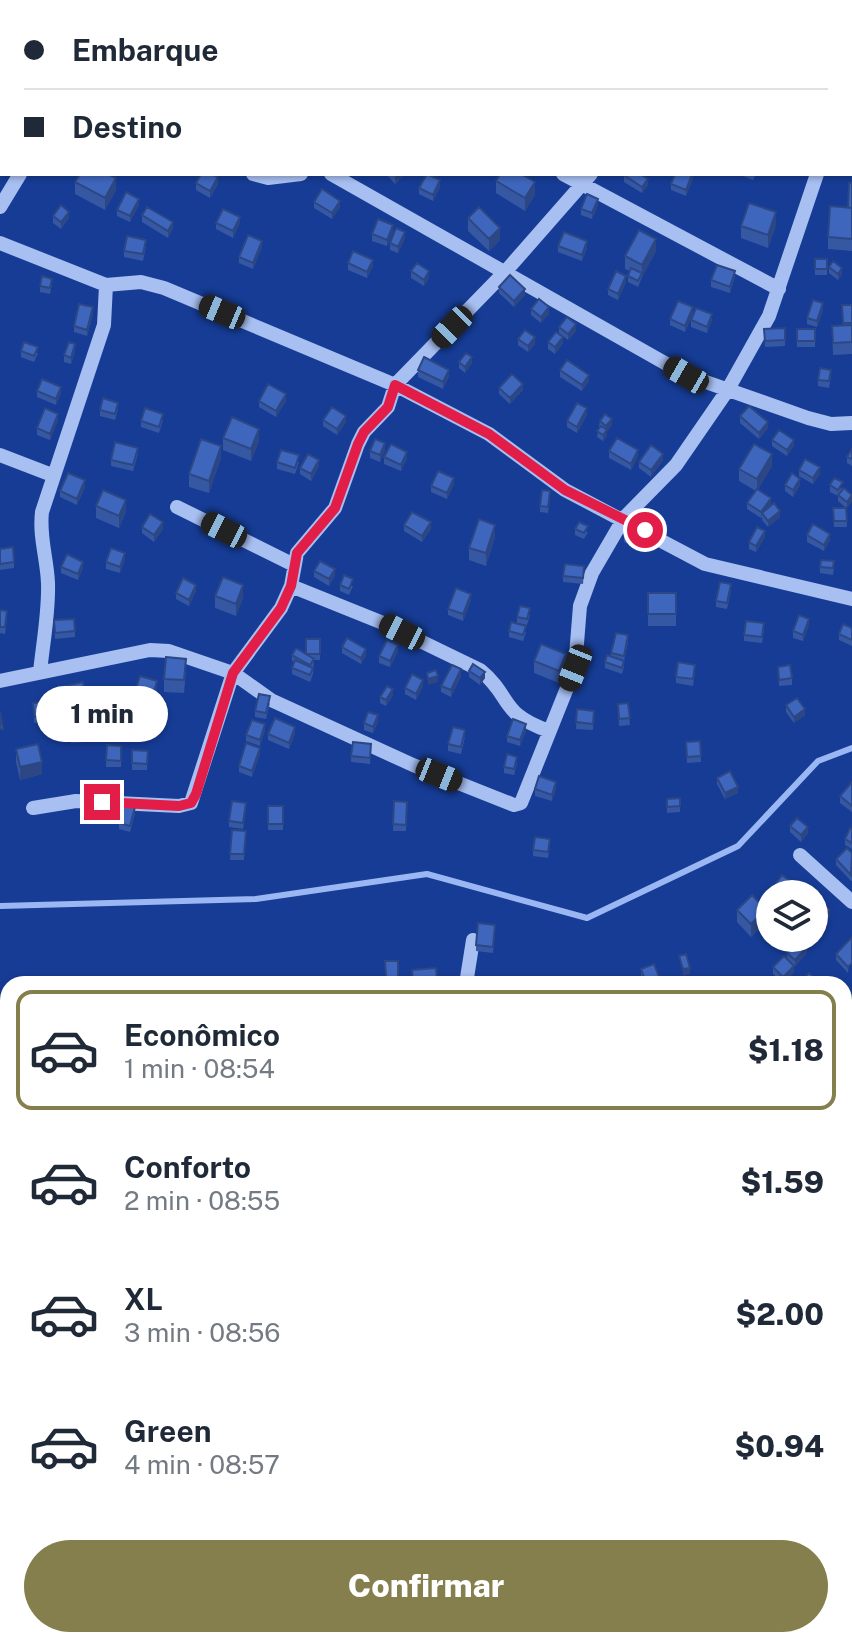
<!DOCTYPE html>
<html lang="pt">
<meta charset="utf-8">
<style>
body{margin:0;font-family:"Public Sans",sans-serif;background:#f6f6f7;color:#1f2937;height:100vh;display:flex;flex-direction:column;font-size:30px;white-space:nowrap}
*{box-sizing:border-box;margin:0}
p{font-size:26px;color:#747a83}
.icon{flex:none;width:44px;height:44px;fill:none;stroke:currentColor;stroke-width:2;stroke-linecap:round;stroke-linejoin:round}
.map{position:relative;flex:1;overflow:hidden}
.side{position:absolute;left:0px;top:976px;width:852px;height:672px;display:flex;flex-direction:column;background:#fff;border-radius:24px 24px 0 0;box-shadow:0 2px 6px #0004}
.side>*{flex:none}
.hud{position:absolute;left:0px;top:0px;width:852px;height:176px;box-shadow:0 2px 6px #0004;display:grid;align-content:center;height:176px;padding:0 24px;background:#fff}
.fabs{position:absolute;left:756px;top:880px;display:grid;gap:16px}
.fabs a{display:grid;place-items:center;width:72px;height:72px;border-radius:50%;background:#fff;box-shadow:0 2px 6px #0004;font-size:40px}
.end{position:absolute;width:36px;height:36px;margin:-18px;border:10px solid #e11d48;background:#fff;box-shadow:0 0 0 4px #fff}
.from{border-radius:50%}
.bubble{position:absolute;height:56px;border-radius:28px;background:#fff;box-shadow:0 2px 6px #0004;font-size:26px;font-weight:800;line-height:56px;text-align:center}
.car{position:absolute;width:24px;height:48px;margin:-24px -12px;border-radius:10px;box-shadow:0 0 6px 2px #0007;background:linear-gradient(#222 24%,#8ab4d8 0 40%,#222 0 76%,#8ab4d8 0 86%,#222 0)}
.hud b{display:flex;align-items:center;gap:28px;height:76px;font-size:30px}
.hud b+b{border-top:2px solid #e0e1e3}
.hud i{width:20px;height:20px;background:#1f2937}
ul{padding:14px 0 0;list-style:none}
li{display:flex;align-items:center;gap:24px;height:120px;margin:0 16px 12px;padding:0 8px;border:4px solid transparent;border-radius:16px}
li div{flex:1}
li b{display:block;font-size:30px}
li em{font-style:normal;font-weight:800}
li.on{border-color:#847f4d}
li>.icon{width:72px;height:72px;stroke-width:1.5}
.button{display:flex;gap:16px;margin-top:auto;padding:16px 24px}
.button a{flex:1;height:92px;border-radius:48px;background:#847f4d;color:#fff;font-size:32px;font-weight:800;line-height:92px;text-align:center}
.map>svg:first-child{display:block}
</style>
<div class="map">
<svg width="852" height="1648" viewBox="0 0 852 1648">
<rect width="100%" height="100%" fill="#163c95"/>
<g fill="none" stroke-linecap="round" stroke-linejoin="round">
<path stroke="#9ab7f4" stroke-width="6" d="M0,906L256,899L427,874L587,918L738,846L818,761L852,748"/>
<path stroke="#a7bff1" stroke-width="14" d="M273,0L276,2
M133,2L134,0
M414,2L415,0
M700,2L701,0
M846,2V0
M850,146H852
M253,174L268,178L301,174
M331,174L686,375L808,418L831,424L852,423
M563,174L779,289
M0,207L20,174
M0,243L106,285L141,282L164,288L395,385L489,434L565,490L705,564L852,599
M0,455L52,475
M177,507L294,565
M291,586L383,623L480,670C513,697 498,713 549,731
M40,672C43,643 49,612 48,583C47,558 39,537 42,512L104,325L106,285
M0,681L150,650L169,651L233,673L271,700L413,765L514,805L521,803L575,668L580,606L592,573L624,518L676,465L727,391L769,316L817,174
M33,808L76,801L179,806L191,803L233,673L281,608L291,586L297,553L335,508L358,444L364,432L388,407L395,385L505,272L591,174
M800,855L852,902
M466,984L473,940
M0,1083L8,1088
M844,1101L852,1090
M8,1182L3,1197L8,1204
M0,1445L8,1449
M844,1527L852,1532
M0,1593L8,1598
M77,1640L90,1648
M404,1640L418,1648
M706,1640L718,1648
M448,1648L454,1640
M745,1648L748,1640"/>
</g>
<path fill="#3658a3" d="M850,59H852V85H850Z
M386,174H405L395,184Z
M693,174V178L686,196L671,190V184Z
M738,174H756L753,180Z
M624,175L648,185L642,193L624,182Z
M496,181L535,195L525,211L496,193Z
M75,182L116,190L105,210L75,194Z
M196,183L218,184L210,198L196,190Z
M852,183V251L828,249V237L848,208Z
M440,187L433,201L419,194V188Z
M314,202L340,207L332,219L314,208Z
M139,205L130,222L117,216V210Z
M598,205L592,219L581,215V209Z
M142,215L173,228L168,238L142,222Z
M53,216L69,218L61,229L53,223Z
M468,218L500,240L489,251L468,231Z
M216,223H240L233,238L216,229Z
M776,225L768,248L741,238V226Z
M393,231L387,246L372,241V234Z
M405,238L398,253L390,250V243Z
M146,246L143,261L124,257V251Z
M558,246L587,248L582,261L558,252Z
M262,247L253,269L239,263V257Z
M656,251L642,277L638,287L628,282V276L630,271L625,269V256Z
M815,259H827V275H815Z
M348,263L373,266L367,278L348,270Z
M829,267L842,274L838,280L829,273Z
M411,271L429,278L424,286L411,278Z
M735,277L730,293L711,287V280Z
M626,282L618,300L608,295V289Z
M52,285L50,294L40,292V286Z
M499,287L525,295L514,307L499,293Z
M842,305H852V354L833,355L832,326H843Z
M531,309L549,314L541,323L531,315Z
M823,310L817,327L807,324V318Z
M693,313L685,332L670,325V319Z
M93,314L87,336L74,332V326Z
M691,320H712L707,333L691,327Z
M559,327L576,331L568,340L559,333Z
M785,328V346L765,347L764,329Z
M797,329H815V347H797Z
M518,339L535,344L528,352L518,345Z
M548,342L563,343L555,354L548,349Z
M21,351L38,353L34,362L21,357Z
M75,351L71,364L64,362V355Z
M459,362L472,363L465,373L459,368Z
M418,370L449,376L443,389L418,377Z
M560,370L589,381L582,391L560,377Z
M831,376L829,388L818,386V380Z
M499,388L523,390L510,404L499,394Z
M37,391L61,393L56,405L37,397Z
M259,401H286L276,417L259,407Z
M118,409L115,420L100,416V410Z
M587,415L577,433L567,427V421Z
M740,416L768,428L759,439L740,423Z
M58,420L50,440L37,435V428Z
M163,420L159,433L141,427V421Z
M323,420L346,422L337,435L323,426Z
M600,421L612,425L607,431V436L603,441L597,437Z
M223,438L259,441L251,461L223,450Z
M772,440L794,446L787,456L772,446Z
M852,449V466L847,463V457Z
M385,450L380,462L370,458V451Z
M609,451L638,456L631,470L609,458Z
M138,454L133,471L111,466V460Z
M384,457L407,458L401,471L384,464Z
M221,458L209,493L189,487V474Z
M663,460L651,477L639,468V462Z
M277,462H299L295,474L277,469Z
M319,466L311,481L300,474V468Z
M772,466L758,489L771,504L768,508L780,517L768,527L762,520V517L761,518L747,509V503L756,491L739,481V469Z
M799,470L820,474L813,484L799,476Z
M454,484L447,499L431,492V486Z
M785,485H800L793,497L785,491Z
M830,485L843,489L840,493L852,495L846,508L847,527H834L833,508H846L838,501V496L830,492Z
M85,487L77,505L60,497V491Z
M550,497L548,513L540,512V506Z
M96,506L126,512L119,528L96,518Z
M404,525L431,529L422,542L404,531Z
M142,527L163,529L154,542L142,533Z
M575,529L588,532L584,539L575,535Z
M642,534L635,548L624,542V536Z
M807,535L830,540L824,551L807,542Z
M495,537L486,566L469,560V548Z
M765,537L756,552L749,549V542Z
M0,549L14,562V568L0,570Z
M125,559L120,573L106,569V562Z
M61,567L83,568L78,580L61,573Z
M820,567L834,568L833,575L820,573Z
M314,571L335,575L329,586L314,577Z
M584,572L583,584L563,582V576Z
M340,585L353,586L349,595L340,591Z
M196,591L189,606L176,599V593Z
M731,591L727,609L716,607V601Z
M648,593H676V626H648Z
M215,596L243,598L236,616L215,608Z
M471,600L463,621L448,615V609Z
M0,610L7,618L5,634L0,633Z
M530,615L527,625L517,623V617Z
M54,620L75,631V637L55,639Z
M809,625L803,641L793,638V631Z
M852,628V646L839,640V634Z
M764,630L762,643L744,641V635Z
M509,631L526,632L523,641L509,637Z
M320,639V660H314L313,674L310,682L292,674V668L294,662L292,661V655L306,654Z
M628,642L624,661V667L622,674L605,668V662L611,657V653Z
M342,647L366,655L361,664L342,653Z
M398,651L390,667L379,663V656Z
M534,661L566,667L559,683L534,673Z
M778,667L792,678V685L779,686Z
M186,671L184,693L164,692V679Z
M469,671L485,678L480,685L469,677Z
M695,671L693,686L676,683V677Z
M461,676L451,697L441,692V686Z
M65,686L84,689V696L67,699Z
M423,686L416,700L405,694V688Z
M157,688L151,709L133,704V698Z
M393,695L386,706L380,703V697Z
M54,702L55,722L34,723L33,703Z
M270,703L266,719L255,717V711Z
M628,703L630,725L619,726L618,704Z
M786,705L805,715L794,723L786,712Z
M577,709L594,711L593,730L576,729Z
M378,722L373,733L364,730V723Z
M84,725L85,742L71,743L70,726Z
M265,730L260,746L246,741V735Z
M526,730L520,746L507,742V736Z
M268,734H295L289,749L268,740Z
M465,737L461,754L448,751V744Z
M700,741L701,762L687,763L686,742Z
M107,745L121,746V767H106Z
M16,749L42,774L20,780L16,762Z
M132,750L148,751L147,770H132Z
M371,750L370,764L351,762V756Z
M260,754L252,777L239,772V766Z
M517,763L514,775L504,773V767Z
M717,778L738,793L725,799L717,784Z
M852,782V812L840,803V796Z
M556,788L552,801L535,796V789Z
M680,798V812L667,813V799Z
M394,801L407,802L406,831H393Z
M100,803L110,804L109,822L99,821Z
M268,806H283V830H268Z
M246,809L243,829L229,827V821Z
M135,813L130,832L119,829V823Z
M790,826L808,833L801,842L790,832Z
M852,829V849L845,845V839Z
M232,830L246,831L244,860H230Z
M550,845L548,858L533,856V850Z
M852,853V881H851L836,865V859Z
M815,908L830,916L825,923L815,915Z
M737,910L766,922L751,937L737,922Z
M770,922V936L766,932V926Z
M495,931L493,953L476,951V945Z
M851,938L848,973L836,960V954Z
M787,953H807L795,966L787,959Z
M385,961H398V983L386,984Z
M773,967L794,972L783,983L773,974Z
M641,969L659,984H645L641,975Z
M412,970L437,979V984H413Z
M844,989L852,994L851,1034L844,1029Z
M0,1100L8,1104L7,1130L0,1127Z
M852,1248V1267L846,1262V1256Z"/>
<path fill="#2c4784" d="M398,174H405L395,184V177Z
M692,174L693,178L686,196V190Z
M218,177V184L210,198V191Z
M116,178V190L105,210V198Z
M648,179V185L642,193V187Z
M440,180V187L433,201V195Z
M535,182V195L525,211V198Z
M139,199V205L130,222V216Z
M598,199V205L592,219V213Z
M340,201V207L332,219V213Z
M69,212V218L61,229V222Z
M776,212V225L768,248V235Z
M240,217V223L233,238V231Z
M173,222V228L168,238V231Z
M393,225V231L387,246V240Z
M500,228V240L489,251V239Z
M405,232V238L398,253V247Z
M656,239V251L642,277V265Z
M262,241V247L253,269V263Z
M587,241V248L582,261V255Z
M373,260V266L367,278V272Z
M842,268V274L838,280V274Z
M429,271V278L424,286V280Z
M735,271V277L730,293V287Z
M626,276V282L618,300V294Z
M525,289V295L514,307V301Z
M823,303V310L817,327V321Z
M93,307V314L87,336V330Z
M549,307V314L541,323V317Z
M693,307V313L685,332V326Z
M712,314V320L707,333V327Z
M576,324V331L568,340V334Z
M535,337V344L528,352V346Z
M563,337V343L555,354V347Z
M75,344V351L71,364V358Z
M472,357V363L465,373V367Z
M449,370V376L443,389V382Z
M589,375V381L582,391V385Z
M523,384V390L510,404V398Z
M61,387V393L56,405V399Z
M286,394V401L276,417V411Z
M587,408V415L577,433V427Z
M58,414V420L50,440V434Z
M346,416V422L337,435V429Z
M612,419V425L607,431V436L603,441V435L606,431V426Z
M768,422V428L759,439V433Z
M259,429V441L251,461V449Z
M794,440V446L787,456V450Z
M385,443V450L380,462V455Z
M221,446V458L209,493V481Z
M638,450V456L631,470V464Z
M407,452V458L401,471V465Z
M663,454V460L651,477V470Z
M772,454V466L757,491V479Z
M319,460V466L311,481V474Z
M820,467V474L813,484V478Z
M454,478V484L447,499V493Z
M800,479V485L793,497V490Z
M85,480V487L77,505V499Z
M852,496V502L847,508V502Z
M771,498V504L763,515L762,513L761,518V512Z
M126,500V512L119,528V516Z
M780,511V517L768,527V521Z
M163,522V529L154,542V535Z
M431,522V529L422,542V536Z
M495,525V537L486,566V553Z
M642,528V534L635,548V542Z
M765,531V537L756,552V546Z
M830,534V540L824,551V545Z
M125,553V559L120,573V567Z
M83,562V568L78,580V574Z
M335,569V575L329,586V579Z
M196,585V591L189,606V600Z
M243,585V598L236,616V604Z
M471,594V600L463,621V614Z
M809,619V625L803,641V635Z
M398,645V651L390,667V661Z
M366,649V655L361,664V658Z
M566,654V667L559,683V671Z
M461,669V676L451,697V690Z
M485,672V678L480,685V678Z
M438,676V682L428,685V679Z
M423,680V686L416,700V694Z
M157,681V688L151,709V703Z
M393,689V695L386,706V700Z
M805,709V715L794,723V717Z
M378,715V722L373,733V727Z
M265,724V730L260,746V740Z
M526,724V730L520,746V740Z
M295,727V734L289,749V743Z
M260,748V754L252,777V771Z
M42,762V774L20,780V767Z
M556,782V788L552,801V795Z
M738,787V793L725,799V793Z
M808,827V833L801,842V835Z
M794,884V890L791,894H786Z
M766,910V922L751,937V924Z
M830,910V916L825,923V916Z
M824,925V931L815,942V936Z
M807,947V953L795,966V960Z
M794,966V972L783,983V977Z
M690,968V974L683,976V969Z
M659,977V984H646V982Z
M852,1149V1161L844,1178V1166Z"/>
<path fill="#3f66bd" stroke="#2c4784" stroke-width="2" d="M157,0H185L184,2H160Z
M450,0H467L466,2H453Z
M495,0H508L513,2H494Z
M571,0H586L585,2H575Z
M625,0H647L646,2H624Z
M649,0H662L664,1L648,2Z
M790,0H812L811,2H789Z
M850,20H852V39H850Z
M850,59H852V73H850Z
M80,174H108L116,178L105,198L75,182Z
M201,174H212L218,177L210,191L196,183Z
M427,174L440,180L433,195L419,188Z
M500,174H521L535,182L525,198L496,181Z
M625,174H640L648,179L642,187L624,175Z
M675,174H692L686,190L671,184Z
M849,183H852V208H848Z
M322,189L340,201L332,213L314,202Z
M126,192L139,199L130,216L117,210Z
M587,194L598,199L592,213L581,209Z
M749,203L776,212L768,235L741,226Z
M61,205L69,212L61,222L53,216Z
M830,206L852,208V239L828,237Z
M147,207L173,222L168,231L142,215Z
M479,207L500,228L489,239L468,218Z
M223,209L240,217L233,231L216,223Z
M378,219L393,225L387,240L372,234Z
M396,228L405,232L398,247L390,243Z
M639,230L656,239L642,265L625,256Z
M564,232L587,241L582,255L558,246Z
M248,235L262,241L253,263L239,257Z
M127,236L146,240L143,254L124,251Z
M353,251L373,260L367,272L348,263Z
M815,259H827V269H815Z
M833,261L842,268L838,274L829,267Z
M417,263L429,271L424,280L411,271Z
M717,265L735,271L730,287L711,280Z
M631,268L642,273L638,281L628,276Z
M616,271L626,276L618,294L608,289Z
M510,275L525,289L514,301L499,287Z
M42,276L52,279L50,288L40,286Z
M539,299L549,307L541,317L531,309Z
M813,300L823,303L817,321L807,318Z
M678,301L693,307L685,326L670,319Z
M79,304L93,307L87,330L74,326Z
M842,305H852V323H843Z
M696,308L712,314L707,327L691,320Z
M567,317L576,324L568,334L559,327Z
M852,325V342L833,343L832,326Z
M785,328V340L765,341L764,329Z
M797,329H815V341H797Z
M525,330L535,337L528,346L518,339Z
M556,332L563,337L555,347L548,342Z
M24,342L38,347L34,356L21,351Z
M69,342L75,344L71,358L64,355Z
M466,353L472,357L465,367L459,362Z
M424,357L449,370L443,382L418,370Z
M567,360L589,375L582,385L560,370Z
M820,368L831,370L829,381L818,380Z
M512,374L523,384L510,398L499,388Z
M42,379L61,387L56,399L37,391Z
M268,384L286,394L276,411L259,401Z
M103,398L118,403L115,414L100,410Z
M577,403L587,408L577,427L567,421Z
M749,406L768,422L759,433L740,416Z
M332,407L346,416L337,429L323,420Z
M45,408L58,414L50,434L37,428Z
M145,408L163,414L159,427L141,421Z
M605,414L612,419L606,426L600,421Z
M232,417L259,429L251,449L223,438Z
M601,426L607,430L603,435L597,431Z
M779,430L794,440L787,450L772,440Z
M617,438L638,450L631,464L609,451Z
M201,439L221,446L209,481L189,474Z
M375,439L385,443L380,455L370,451Z
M115,442L138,448L133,465L111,460Z
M391,444L407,452L401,465L384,457Z
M754,444L772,454L757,479L739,469Z
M651,445L663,454L651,470L639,462Z
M852,449V459L847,457Z
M281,450L299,455L295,468L277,462Z
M308,454L319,460L311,474L300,468Z
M805,459L820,467L813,478L799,470Z
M438,471L454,478L447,493L431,486Z
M68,473L85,480L77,499L60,491Z
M792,473L800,479L793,490L785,485Z
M834,478L843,482L838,490L830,485Z
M844,488L852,495L847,502L838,495Z
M757,489L771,498L761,512L747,503Z
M103,490L126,500L119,516L96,506Z
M542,490L550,491L548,507L540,506Z
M774,503L780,511L768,521L762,513Z
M833,508H846L847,521H834Z
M412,512L431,522L422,536L404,525Z
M150,514L163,522L154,535L142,527Z
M479,519L495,525L486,553L469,548Z
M632,521L642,528L635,542L624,536Z
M579,522L588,526L584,533L575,529Z
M813,524L830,534L824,545L807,535Z
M757,527L765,531L756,546L749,542Z
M13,547L14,562L0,564V549Z
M111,548L125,553L120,567L106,562Z
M67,554L83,562L78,574L61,567Z
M821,560L834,561L833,568L820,567Z
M320,561L335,569L329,579L314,571Z
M565,564L584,566L583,578L563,576Z
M344,575L353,579L349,589L340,585Z
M223,577L243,585L236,604L215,596Z
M183,578L196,585L189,600L176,593Z
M720,582L731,584L727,603L716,601Z
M456,588L471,594L463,614L448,609Z
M648,593H676V614H648Z
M520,606L530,608L527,619L517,617Z
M0,610L7,611L5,627H0Z
M799,615L809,619L803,635L793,631Z
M74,619L75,631L55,633L54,620Z
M746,621L764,623L762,637L744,635Z
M511,622L526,626L523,635L509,631Z
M843,624L852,628V640L839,634Z
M616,633L628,635L624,656L611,653Z
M347,638L366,649L361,658L342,647Z
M306,639H320V654H306Z
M387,640L398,645L390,661L379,656Z
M541,644L566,654L559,671L534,661Z
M296,648L314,659L310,665L292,655Z
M607,655L624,661L622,668L605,662Z
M166,657L186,659L184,680L164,679Z
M295,660L313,668L310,675L292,668Z
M678,662L695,665L693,679L676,677Z
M473,664L485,672L480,678L469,671Z
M452,665L461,669L451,690L441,686Z
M790,665L792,678L779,680L778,667Z
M436,670L438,676L428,679L427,673Z
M412,674L423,680L416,694L405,688Z
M140,676L157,681L151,703L133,698Z
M83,682L84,689L67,693L65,686Z
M387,686L393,689L386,700L380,697Z
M259,694L270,696L266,713L255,711Z
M797,698L805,709L794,717L786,705Z
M54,702L55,716L34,717L33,703Z
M628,703L630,718L619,719L618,704Z
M577,709L594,711L593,724L576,722Z
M0,712L3,729H0Z
M368,712L378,715L373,727L364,723Z
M275,718L295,727L289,743L268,734Z
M513,719L526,724L520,740L507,736Z
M252,720L265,724L260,740L246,735Z
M84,725L85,735L71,736L70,726Z
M453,727L465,730L461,747L448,744Z
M700,741L701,756L687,757L686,742Z
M353,742L371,744L370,758L351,756Z
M246,743L260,748L252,771L239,766Z
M38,744L42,762L20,767L16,749Z
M107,745L121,746V761L106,760Z
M132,750L148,751L147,764L132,763Z
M507,754L517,757L514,769L504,767Z
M730,771L738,787L725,793L717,778Z
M539,776L556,782L552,795L535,789Z
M852,782V806L840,796Z
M680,798V806L667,807V799Z
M232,801L246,803L243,823L229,821Z
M394,801L407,802L406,825L393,824Z
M100,803L110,804L109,815H99Z
M124,805L135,807L130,826L119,823Z
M268,806H283V824H268Z
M797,818L808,827L801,835L790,826Z
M850,828L852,829V843L845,839Z
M232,830L246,831L244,854H230Z
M535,837L550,839L548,852L533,850Z
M847,848L852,853L851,875L836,859Z
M782,875L794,884L786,894H780L772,889Z
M752,895L766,910L751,924L737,910Z
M821,902L830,910L825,916L815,908Z
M814,916L824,925L815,936L814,935Z
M478,923L495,925L493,947L476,945Z
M851,938L852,940V963L848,967L836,954Z
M800,940L807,947L795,960L787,953Z
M686,954L690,968L683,969L679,956Z
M784,956L794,966L783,977L773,967Z
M385,961H398V977H386Z
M654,964L659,977L646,982L641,969Z
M436,968L437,979L413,981L412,970Z
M809,973L821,984H802L800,982Z
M769,977L777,983V984H763Z
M845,988L852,994L851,1022L844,1017Z
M0,1100L8,1104L7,1124L0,1121Z
M844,1135L852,1139V1149L844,1166Z
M852,1248V1261L846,1256Z
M0,1287L5,1290L1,1297L0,1296Z"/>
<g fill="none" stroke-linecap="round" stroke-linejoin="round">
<path stroke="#e11d48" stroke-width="10" d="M102,802L179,806L191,803L196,794L233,673L281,608L291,586L297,553L335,508L358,444L364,432L388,407L395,385L489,434L565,490L645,530"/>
</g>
</svg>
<div class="fabs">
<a><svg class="icon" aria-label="layers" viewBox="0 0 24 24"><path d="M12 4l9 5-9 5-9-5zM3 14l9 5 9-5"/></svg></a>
</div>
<i class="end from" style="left:645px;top:530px"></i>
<i class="end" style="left:102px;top:802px"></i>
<div class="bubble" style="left:36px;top:686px;width:132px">1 min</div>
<i class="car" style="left:222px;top:312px;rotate:293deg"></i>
<i class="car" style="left:452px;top:327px;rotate:224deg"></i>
<i class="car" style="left:686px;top:375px;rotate:300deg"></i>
<i class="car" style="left:224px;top:530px;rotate:297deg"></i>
<i class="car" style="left:402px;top:632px;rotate:297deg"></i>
<i class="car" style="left:575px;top:668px;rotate:202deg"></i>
<i class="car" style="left:439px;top:775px;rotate:112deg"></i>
<div class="hud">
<b><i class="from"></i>Embarque</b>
<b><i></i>Destino</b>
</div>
<section class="side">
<ul>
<li class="on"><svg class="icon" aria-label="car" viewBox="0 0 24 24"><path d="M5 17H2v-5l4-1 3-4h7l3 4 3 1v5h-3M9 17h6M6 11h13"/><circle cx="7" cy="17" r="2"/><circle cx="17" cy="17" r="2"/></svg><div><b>Econômico</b><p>1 min · 08:54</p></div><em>$1.18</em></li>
<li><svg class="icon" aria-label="car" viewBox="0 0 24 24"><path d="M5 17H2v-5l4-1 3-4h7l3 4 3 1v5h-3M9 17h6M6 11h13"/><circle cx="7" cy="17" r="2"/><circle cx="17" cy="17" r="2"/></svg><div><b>Conforto</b><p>2 min · 08:55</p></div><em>$1.59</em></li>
<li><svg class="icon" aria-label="car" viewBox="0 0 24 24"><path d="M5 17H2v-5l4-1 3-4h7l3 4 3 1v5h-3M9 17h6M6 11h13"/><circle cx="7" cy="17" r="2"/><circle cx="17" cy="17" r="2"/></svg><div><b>XL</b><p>3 min · 08:56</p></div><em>$2.00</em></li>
<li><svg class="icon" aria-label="car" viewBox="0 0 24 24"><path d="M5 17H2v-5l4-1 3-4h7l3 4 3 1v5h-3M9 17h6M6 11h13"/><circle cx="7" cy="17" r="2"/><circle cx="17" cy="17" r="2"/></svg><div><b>Green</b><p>4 min · 08:57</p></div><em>$0.94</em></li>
</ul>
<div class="button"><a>Confirmar</a></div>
</section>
</div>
